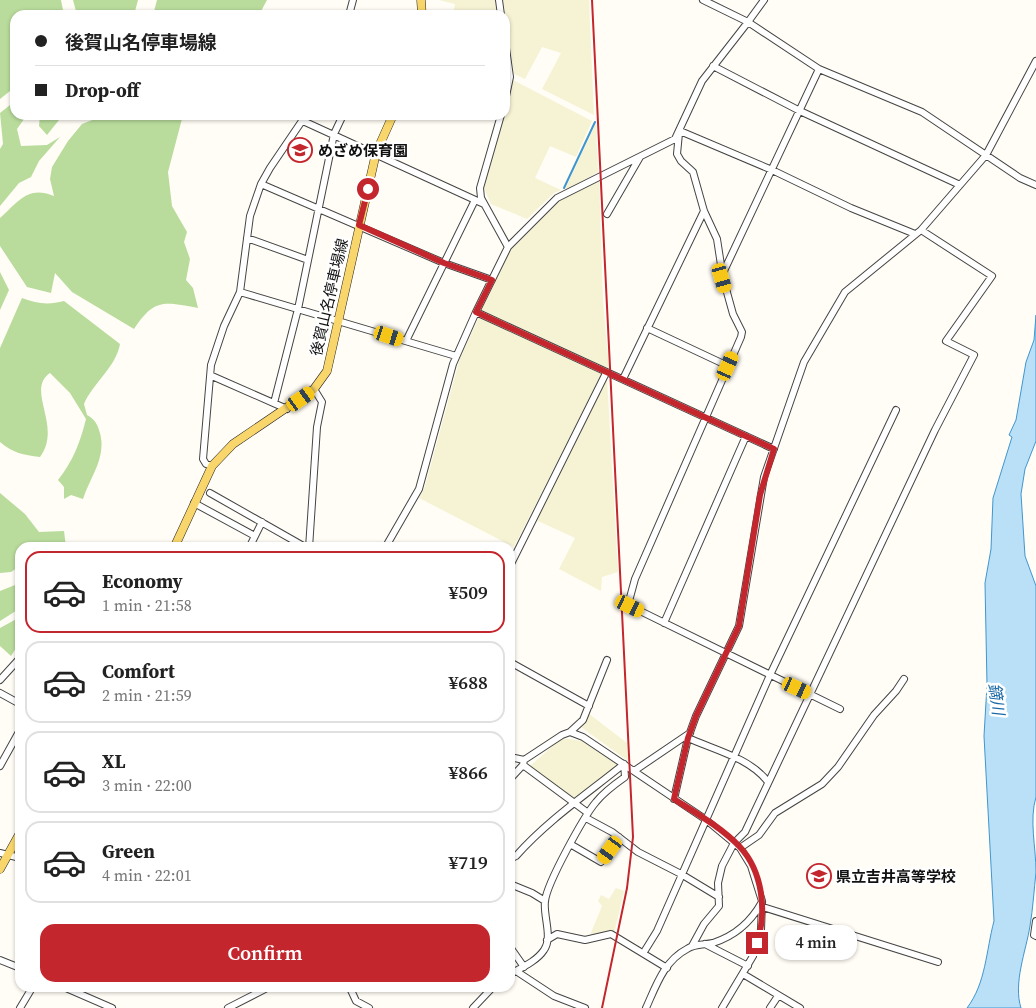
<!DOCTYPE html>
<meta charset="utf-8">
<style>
body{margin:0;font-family:"Source Serif 4","Noto Sans JP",serif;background:#f6f6f6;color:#222;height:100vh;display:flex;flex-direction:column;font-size:19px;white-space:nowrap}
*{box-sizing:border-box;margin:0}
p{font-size:16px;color:#767676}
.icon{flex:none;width:28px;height:28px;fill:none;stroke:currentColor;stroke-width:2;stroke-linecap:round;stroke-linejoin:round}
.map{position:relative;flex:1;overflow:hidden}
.sheet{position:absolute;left:15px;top:542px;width:500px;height:450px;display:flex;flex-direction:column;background:#fff;border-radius:15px;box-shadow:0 1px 4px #0004}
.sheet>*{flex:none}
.banner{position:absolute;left:10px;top:10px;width:500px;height:110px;border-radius:15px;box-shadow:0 1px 4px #0004;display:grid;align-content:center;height:110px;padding:0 25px;background:#fff}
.end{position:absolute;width:22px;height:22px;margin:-11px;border:6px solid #c4262e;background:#fff;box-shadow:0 0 0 2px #fff}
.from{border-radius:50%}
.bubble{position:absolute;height:35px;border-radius:15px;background:#fff;box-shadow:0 1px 4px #0004;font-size:16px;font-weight:600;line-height:35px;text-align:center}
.car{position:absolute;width:15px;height:30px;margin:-15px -8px;border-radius:6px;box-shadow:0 0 4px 1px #0007;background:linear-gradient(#f5c518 24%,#345 0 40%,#f5c518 0 76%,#345 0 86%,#f5c518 0)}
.banner b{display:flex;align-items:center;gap:18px;height:48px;font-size:19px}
.banner b+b{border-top:1px solid #e0e0e0}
.banner i{width:12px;height:12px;background:#222}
ul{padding:9px 0 0;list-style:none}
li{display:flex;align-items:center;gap:15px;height:82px;margin:0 10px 8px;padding:0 15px;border:2px solid #e0e0e0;border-radius:15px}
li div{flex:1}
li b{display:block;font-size:19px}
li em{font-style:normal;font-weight:600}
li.on{border-color:#c4262e}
li>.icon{width:45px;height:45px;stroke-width:1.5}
.action{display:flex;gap:10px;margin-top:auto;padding:10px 25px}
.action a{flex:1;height:58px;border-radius:15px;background:#c4262e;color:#fff;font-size:20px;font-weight:600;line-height:58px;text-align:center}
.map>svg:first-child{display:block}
</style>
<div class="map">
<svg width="1036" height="1008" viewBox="0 0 1036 1008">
<rect width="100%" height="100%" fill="#fffdf5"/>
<path fill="#f6f3d4" d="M439,0H496L498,15H453L455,4Z
M503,0H589L594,115L542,89L561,53L542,47L525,79L514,74Z
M513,80L592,121L576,157L550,146L535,178L561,190L554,193L527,219L491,204L483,186L503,115H505Z
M596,123L598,172L566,190L565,189Z
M599,179L603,299L609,371L480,310L510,251L526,232L556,203Z
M479,317L603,372L514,547L419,498L425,486L460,358Z
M607,378L618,572L602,577L601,591L559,569L575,538L536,520Z
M588,713L627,743L628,761L581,727Z
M562,738L582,741L619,766L575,801L530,766Z
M616,888L624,891L614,934L590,935L602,906L598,901L601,895L609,899Z"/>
<path fill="#b9dc9c" d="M0,0H61L64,15H15V87L0,99Z
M73,0H138L134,15H77Z
M157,0H267L259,15H153Z
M15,101V115H27L17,129L21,146L47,145L60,137L39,161L31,177L19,183L0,206V149L3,144L0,113Z
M40,115H63L47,135L39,126Z
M105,115H183L168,172L172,206L187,232L184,242L190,259L186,280L193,288L198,308C163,302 155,298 134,329L72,292L55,273L51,293L27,287L0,246V218C19,201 28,185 54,196L50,179L52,167L68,141L82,124Z
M0,272L9,290L0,310Z
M22,298C37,304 49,305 64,301L120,344C116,367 93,383 84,404L87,415C93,418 97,423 99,430C108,456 91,475 83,499L71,495L64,499V487L58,480C73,461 80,443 86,419L70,393L50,373C25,390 63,426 40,457C23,455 13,453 0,442V348Z
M0,493L25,514L39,532L64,531L66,547L20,548V566L11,572L0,573Z
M20,583L19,609L0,621V591Z
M20,617V642L11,656L0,646V628Z"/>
<path fill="#b9e0f7" stroke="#3f96cf" d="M1036,315V441L1025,469L1021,494L1025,556L1036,586V797C1029,820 1036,847 1036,872C1034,890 1033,908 1030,926C1026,951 1013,983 1021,1008H967C986,983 986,951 994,921L984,736L987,685L985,583L991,549L993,498L1012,437L1009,435L1016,420L1026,362L1034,340Z"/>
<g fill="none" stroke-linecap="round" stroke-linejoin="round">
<path stroke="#3f96cf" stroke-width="2" d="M564,188L595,122"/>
<defs>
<path id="minor" d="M499,0L501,15
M764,0L748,22L819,69L922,112L1020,178L1036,185
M349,15L353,0
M505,41L510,77L505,101
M713,66L800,111L960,185
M501,115L480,188L481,198L508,247
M303,121L484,204
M680,131L772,170L851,208L915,234
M679,133L677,154L681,161L693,172L704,211L717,239L723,278L733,314L742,332L741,337L635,579L629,601L630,606L840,709
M261,184L444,263L492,280
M607,214L640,157
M247,238L308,260
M723,273L819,69
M240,292L456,356
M476,312L774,449
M647,328L728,366
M406,341L475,200
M212,376L287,409
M623,379L704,211
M274,403L298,309L334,134L343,115
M212,466L206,464L203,459L211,365L224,326L240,292L250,216L261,184L270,168L306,115
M210,493L307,548
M194,503L255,536
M249,548L262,522
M309,548L317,427L322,402L314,389
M385,548L419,489L453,364L476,312L508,247L557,198L675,139L702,81L748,22L703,0
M510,566L606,373
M664,623L746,436
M510,662L589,706
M0,680L20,658
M0,693L20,704
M570,732L583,720L607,660
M688,738C715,750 750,758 768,782
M510,757L524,760L562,735L570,732L583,737L705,819L740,848L751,866L762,901L761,930L753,956L722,1008
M524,760L523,765L588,813
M0,766L20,730
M634,771L690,733
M510,779L523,765
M674,799L688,738L696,716L739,626L764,477L804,362L845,292L921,230L986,155L1036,61
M586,818L612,832L638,852L681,874L719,897
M570,844L601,862L619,837
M740,848L759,835L775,813L822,784L838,767L874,715L896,691L904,679
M0,853L20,858
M510,859L516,856C548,820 587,794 624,764
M510,884L532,893L545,901
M763,907L938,962
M1036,921L1034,935L1036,936
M547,940L557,934L585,940L611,934L667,968
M705,944L748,966
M692,946L704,924L719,906L718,883L722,866L734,843L745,832L935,430L974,355L946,341L992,276L921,230
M510,947L524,967
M644,952L657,931L770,675L896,410
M0,960L20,968
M516,971L554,996L585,1008
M510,974C521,968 537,961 544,950C553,937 543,916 545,901C547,883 584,816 596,802C604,792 615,784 625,777L624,764
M743,974L800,1008
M66,988L112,1008
M350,988L356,1001L369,1008
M20,1008L32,988
M228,1008L267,988
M473,1008L492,988
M646,1008C656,986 664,961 687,949C694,944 704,945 713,943C735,936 751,922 762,902
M770,1008L778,996"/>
<path id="major" d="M421,0L422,15
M174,548L212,466L233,444L314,389L327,371L376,153L393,115
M0,869L20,833"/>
</defs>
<use href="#minor" stroke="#444" stroke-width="8"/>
<use href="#major" stroke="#222" stroke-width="9"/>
<use href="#minor" stroke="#fff" stroke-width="6"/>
<use href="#major" stroke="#f9d66b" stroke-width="8"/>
<path stroke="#c4262e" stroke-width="2" d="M592,0L633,837L627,888L602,1008"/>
</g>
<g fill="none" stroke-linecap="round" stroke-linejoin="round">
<path stroke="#c4262e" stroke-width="6" d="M368,189L359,225L444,263L492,280L476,312L774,449L760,495L739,626L696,716L688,738L674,799C696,813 722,828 740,847C763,872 767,912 757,943"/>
</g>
<defs>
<symbol id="school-ring" viewBox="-11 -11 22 22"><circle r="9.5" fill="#fff" stroke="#c4262e" stroke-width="1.5"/><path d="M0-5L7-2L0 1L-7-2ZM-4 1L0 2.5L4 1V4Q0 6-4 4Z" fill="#c4262e"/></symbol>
</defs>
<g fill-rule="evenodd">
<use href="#school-ring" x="286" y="136" width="28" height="28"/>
<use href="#school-ring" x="805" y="862" width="28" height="28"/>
</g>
<g text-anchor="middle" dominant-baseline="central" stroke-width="5" stroke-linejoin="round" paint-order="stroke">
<g font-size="15" font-weight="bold" fill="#111" stroke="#fff" text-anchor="start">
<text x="318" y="150">めざめ保育園</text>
<text x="836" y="876">県立吉井高等学校</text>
</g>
<g font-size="15" fill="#111" stroke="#fff">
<text transform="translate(329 297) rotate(-77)">後賀山名停車場線</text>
</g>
<g font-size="16" font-style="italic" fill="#1768a6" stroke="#fff">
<text transform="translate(997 699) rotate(82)">鏑川</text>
</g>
</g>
</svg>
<i class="end from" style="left:368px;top:189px"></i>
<i class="end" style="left:757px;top:943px"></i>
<div class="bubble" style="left:775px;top:925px;width:82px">4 min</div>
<i class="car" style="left:722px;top:278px;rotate:164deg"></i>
<i class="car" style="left:389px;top:336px;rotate:108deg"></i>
<i class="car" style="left:728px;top:366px;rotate:24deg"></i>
<i class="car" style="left:301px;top:399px;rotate:55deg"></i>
<i class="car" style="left:630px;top:606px;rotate:116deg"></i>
<i class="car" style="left:797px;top:688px;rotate:115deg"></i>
<i class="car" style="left:610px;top:850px;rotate:216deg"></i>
<div class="banner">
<b><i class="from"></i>後賀山名停車場線</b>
<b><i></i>Drop-off</b>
</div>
<section class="sheet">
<ul>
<li class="on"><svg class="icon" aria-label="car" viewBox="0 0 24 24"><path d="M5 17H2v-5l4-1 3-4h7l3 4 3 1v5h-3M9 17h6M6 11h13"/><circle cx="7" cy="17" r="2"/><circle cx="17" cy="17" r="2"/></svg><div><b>Economy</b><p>1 min · 21:58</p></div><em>¥509</em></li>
<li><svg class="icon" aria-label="car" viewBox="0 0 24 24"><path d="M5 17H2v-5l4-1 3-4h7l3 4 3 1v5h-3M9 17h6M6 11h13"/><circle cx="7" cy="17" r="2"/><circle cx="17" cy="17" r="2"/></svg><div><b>Comfort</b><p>2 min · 21:59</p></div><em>¥688</em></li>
<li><svg class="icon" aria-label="car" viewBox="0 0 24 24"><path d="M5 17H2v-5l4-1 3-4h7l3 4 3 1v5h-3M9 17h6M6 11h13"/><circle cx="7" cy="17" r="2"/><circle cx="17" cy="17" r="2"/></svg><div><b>XL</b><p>3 min · 22:00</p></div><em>¥866</em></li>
<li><svg class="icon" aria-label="car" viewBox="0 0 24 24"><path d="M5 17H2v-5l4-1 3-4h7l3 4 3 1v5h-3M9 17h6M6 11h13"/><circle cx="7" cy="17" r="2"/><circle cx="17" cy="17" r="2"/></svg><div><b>Green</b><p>4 min · 22:01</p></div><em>¥719</em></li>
</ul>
<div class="action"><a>Confirm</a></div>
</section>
</div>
